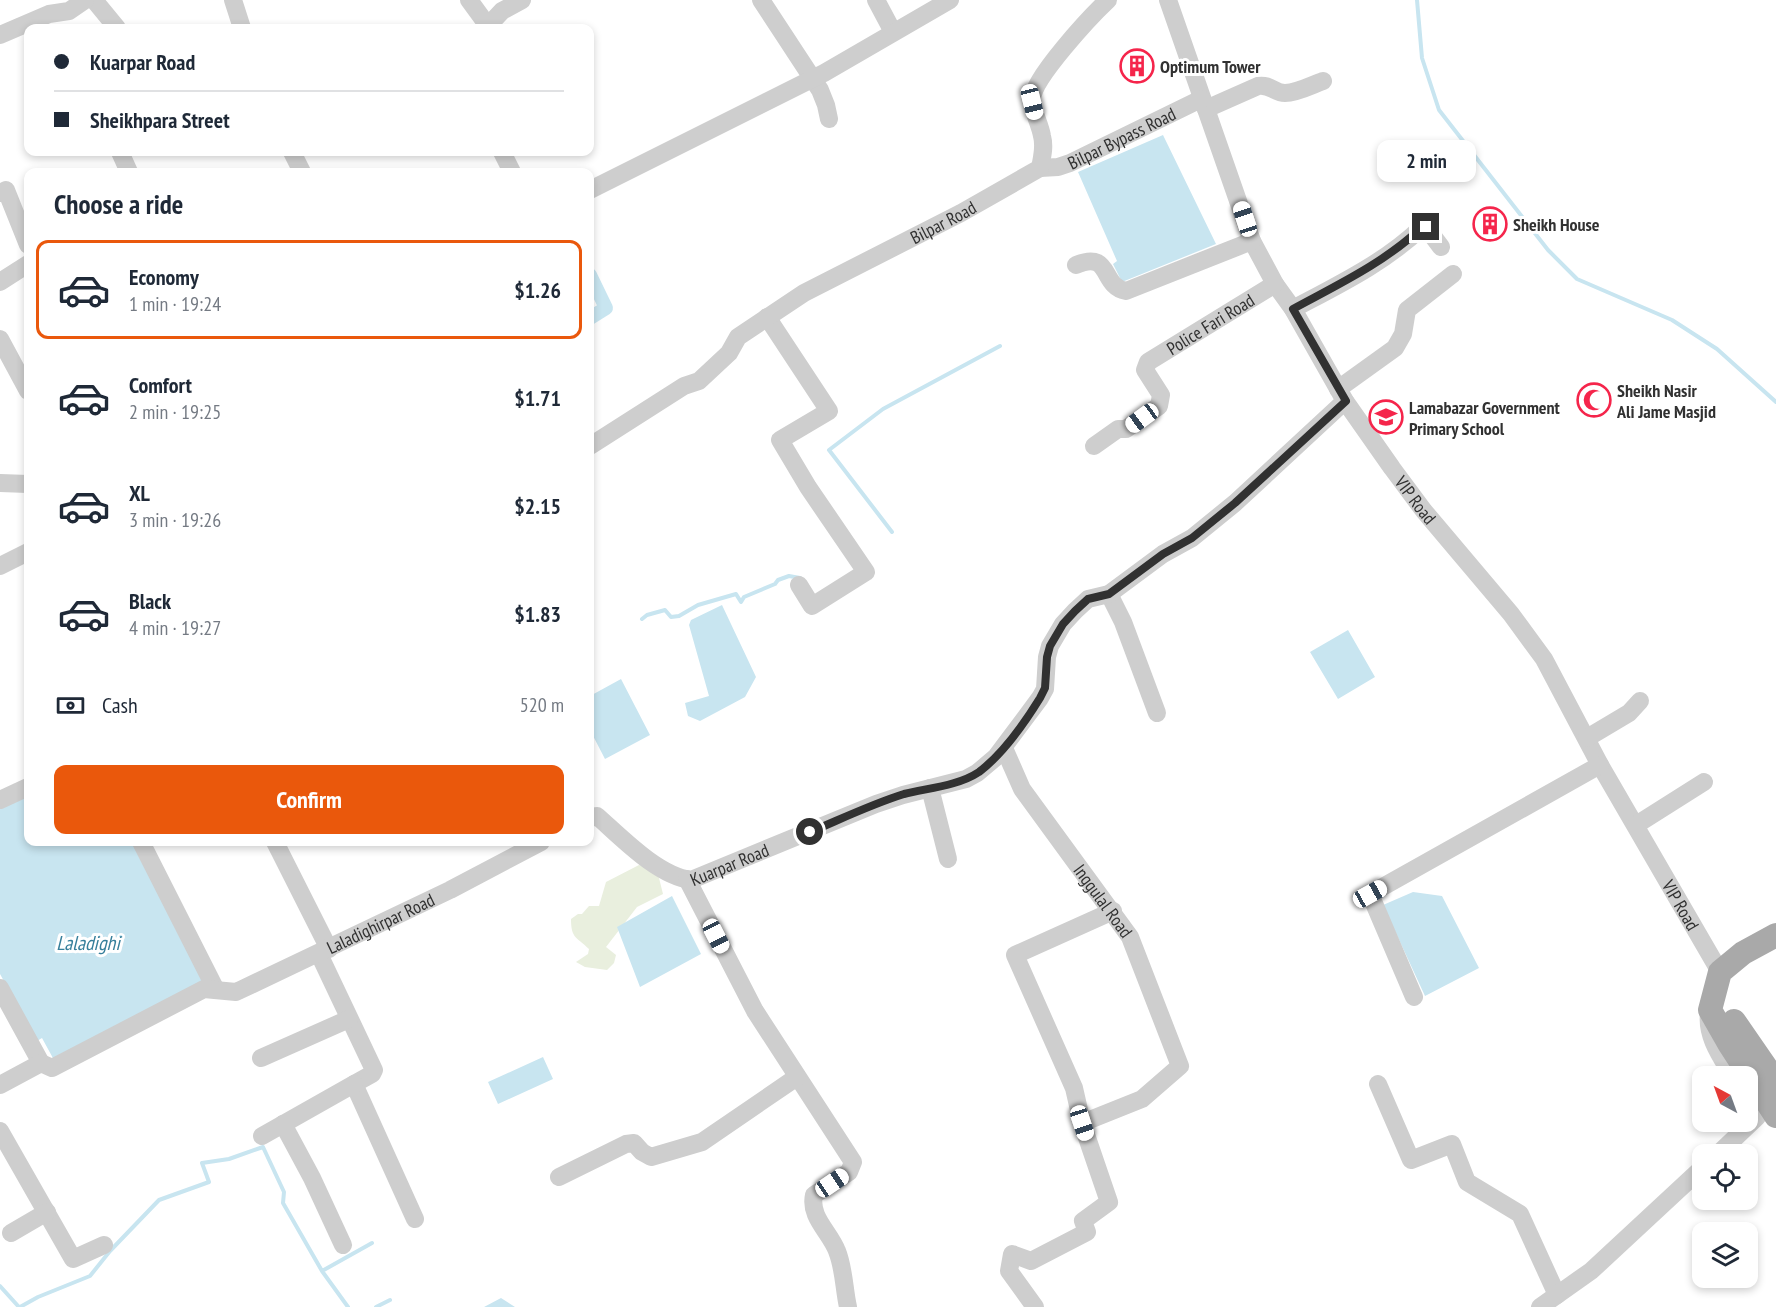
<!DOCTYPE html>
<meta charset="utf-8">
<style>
body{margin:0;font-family:"PT Sans Narrow",sans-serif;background:#f2f2f3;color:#1f2937;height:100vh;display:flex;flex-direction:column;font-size:22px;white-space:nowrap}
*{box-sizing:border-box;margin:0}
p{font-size:20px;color:#747a83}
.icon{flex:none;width:33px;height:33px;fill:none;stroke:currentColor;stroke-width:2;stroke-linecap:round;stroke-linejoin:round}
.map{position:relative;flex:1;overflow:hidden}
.side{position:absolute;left:24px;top:168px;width:570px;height:678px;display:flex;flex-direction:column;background:#fff;border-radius:12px;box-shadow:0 3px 9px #0003}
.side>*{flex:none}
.hud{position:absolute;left:24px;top:24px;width:570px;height:132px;border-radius:12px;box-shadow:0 3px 9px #0003;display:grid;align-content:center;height:132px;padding:0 30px;background:#fff}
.needle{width:39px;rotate:319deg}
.buttons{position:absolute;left:1692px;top:1066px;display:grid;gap:12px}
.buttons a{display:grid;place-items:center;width:66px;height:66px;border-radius:12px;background:#fff;box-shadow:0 3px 9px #0003;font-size:30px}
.end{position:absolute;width:27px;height:27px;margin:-14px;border:8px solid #313131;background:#fff;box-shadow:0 0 0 3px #fff}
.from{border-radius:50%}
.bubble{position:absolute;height:42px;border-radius:12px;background:#fff;box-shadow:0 3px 9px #0003;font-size:20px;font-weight:700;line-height:42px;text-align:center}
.car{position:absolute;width:18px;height:36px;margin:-18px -9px;border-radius:8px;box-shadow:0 0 4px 2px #0007;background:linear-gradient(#fff 24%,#345 0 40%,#fff 0 76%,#345 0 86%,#fff 0)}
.hud b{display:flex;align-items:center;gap:21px;height:57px;font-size:22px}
.hud b+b{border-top:2px solid #e0e1e3}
.hud i{width:15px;height:15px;background:#1f2937}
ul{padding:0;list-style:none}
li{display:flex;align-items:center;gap:18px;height:99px;margin:0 12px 9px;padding:0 18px;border:3px solid transparent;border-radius:12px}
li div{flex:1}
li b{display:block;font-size:22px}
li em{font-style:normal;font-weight:700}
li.current{border-color:#ea580c}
li>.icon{width:54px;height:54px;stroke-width:1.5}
h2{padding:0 30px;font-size:27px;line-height:72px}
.pay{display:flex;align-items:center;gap:15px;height:66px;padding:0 30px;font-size:22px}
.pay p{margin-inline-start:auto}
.primary-button{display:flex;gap:12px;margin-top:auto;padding:12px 30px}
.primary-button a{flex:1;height:69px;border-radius:12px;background:#ea580c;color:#fff;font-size:24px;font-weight:700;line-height:69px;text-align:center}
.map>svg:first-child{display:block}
</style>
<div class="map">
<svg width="1776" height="1307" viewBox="0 0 1776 1307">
<rect width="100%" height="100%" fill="#fff"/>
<path fill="#e9efde" d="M639,865L657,870L663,894L637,907L606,947L616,955L614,963L607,970L585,967L576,962L588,954L589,949C577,937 571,939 571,919L578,914H582L589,906H599L606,882Z"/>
<path fill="#c8e5f0" d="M1163,135L1216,244L1122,282L1113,264L1117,261L1078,172Z
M722,605L756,677L745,697L700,721L688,716L685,703L709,696L689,625L691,620Z
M1348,630L1375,677L1338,699L1310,652Z
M621,679L650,735L605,759L590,730V696Z
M28,792V842H136L202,981L54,1060L42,1038L37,1041L0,974V805Z
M1413,892L1442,896L1479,968L1425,996L1383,905Z
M672,896L701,954L640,987L617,927Z
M543,1057L553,1079L498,1104L488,1082Z
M501,1298L515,1307H484Z"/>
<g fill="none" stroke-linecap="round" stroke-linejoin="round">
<path stroke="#c8e5f0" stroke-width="4" d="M1417,0L1422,58L1439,110L1548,250L1577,279L1672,320L1717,349L1776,402
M892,532L829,450L883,409L1000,346
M642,619L647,615L665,610L671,617L679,616L698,605L736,594L741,602L744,597L775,584L778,580L789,576L800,578
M0,1286L19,1307
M20,1307L38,1297L90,1276L110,1251L159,1200L209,1182L202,1163L229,1159L263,1147L284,1192L283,1203L322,1271
M348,1307L322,1271L372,1243
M376,1307L390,1300"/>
<path stroke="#c8e5f0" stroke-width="14" d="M590,275L606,308L590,318"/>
<g stroke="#cecece" stroke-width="18">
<path d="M94,0L117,28"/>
<path d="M233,0L242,28"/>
<path d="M469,0L488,26"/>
<path d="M761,0L820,90L826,105L829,119"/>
<path d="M876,0L893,32"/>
<path id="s1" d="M1168,0L1252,241L1275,284L1293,309L1345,401L1392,468L1424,511L1511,614L1544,659L1600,765L1720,972"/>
<path d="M486,28L502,11L522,0"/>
<path d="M0,35L49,14L69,11L85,0"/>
<path d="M1206,109L1258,86C1271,84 1274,93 1285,93C1297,93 1312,85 1323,81"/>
<path d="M120,152L129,172"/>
<path d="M292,152L302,172"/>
<path d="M502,152L512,172"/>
<path id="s2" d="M1040,168L1058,167L1070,163L1201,99"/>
<path d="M590,190L824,73L950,0"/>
<path d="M0,193L6,190L28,245"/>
<path d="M1076,265C1112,250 1100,286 1126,291L1252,241"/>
<path d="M0,282L28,264"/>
<path d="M1293,309C1338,285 1384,263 1421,228L1426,227L1441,247"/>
<path d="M767,317L829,411L780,440L808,487L866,572L812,606L799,585"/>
<path d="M0,339L28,391"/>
<path d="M1338,389L1395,348L1403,334L1407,310L1453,274"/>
<path id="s3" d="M590,446L684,386L699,381L729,353L738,337L804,293L961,213L1040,168C1042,157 1045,147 1042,136C1040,124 1033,113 1032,100C1032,79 1091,16 1108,0"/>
<path id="s4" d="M1094,446L1118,429H1126L1159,406L1161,395L1145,370L1148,362L1275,284"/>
<path d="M0,483L28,484"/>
<path d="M0,566L28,552"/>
<path d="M1109,594L1123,622L1157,713"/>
<path d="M1587,738L1629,713L1640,701"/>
<path id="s5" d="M1004,748L1022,789L1130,937L1180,1066L1142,1099L1082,1123"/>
<path d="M930,788L948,859"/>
<path d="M0,800L28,787"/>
<path id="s6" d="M590,818L597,816C622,838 658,876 691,880L876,804L903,795L966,779L977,773L996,757L1040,698L1045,689L1047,657L1050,646L1063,624L1075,611L1088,599L1109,594L1163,554L1192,538L1235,503L1345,401"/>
<path d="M1636,825L1704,782"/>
<path d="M141,842L216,990"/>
<path d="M275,842L329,949"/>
<path d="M687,879L755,1011L853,1162L849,1172L814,1195C809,1217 830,1232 837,1251C844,1268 844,1289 848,1307"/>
<path d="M319,954L374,1070L372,1074L354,1084L415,1219"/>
<path d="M0,988L41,1063"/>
<path d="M1414,997L1370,894L1600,765"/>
<path d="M1709,1014C1706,1037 1722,1058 1733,1077"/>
<path d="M261,1058L349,1019"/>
<path d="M1378,1084L1411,1160L1452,1144L1467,1182L1520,1214L1557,1295"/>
<path id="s7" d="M0,1085L41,1063L52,1068L204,989L236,992L450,890L541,842"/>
<path d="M283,1124L312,1178L343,1245"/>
<path d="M0,1131L73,1259L104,1245"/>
<path d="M262,1136L354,1084"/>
<path d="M1717,1155L1757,1117L1748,1100"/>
<path d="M559,1177L626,1144L634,1143L642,1152L651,1157L702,1142L797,1077"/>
<path d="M11,1233L47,1212"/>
<path d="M1035,1307L1009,1271L1012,1254L1031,1261L1087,1232L1083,1221L1109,1202L1082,1123L1074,1088L1015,955L1113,911"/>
<path d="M1540,1307L1591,1271L1702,1168"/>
</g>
<path stroke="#a9a9a9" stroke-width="24" d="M1776,935L1743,953L1720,972L1710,1010L1730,1045L1776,1116
M1734,1021L1776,1082"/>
</g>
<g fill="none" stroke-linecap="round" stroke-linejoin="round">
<path stroke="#313131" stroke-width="8" d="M810,832C841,819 872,804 904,794C928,788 958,786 979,772C1004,753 1024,724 1040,698L1045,688L1047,657L1050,646L1063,624L1075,611L1088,599L1109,594L1163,554L1192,538L1235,503L1346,401L1293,309C1337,285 1384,263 1421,228L1426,227"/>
</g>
<defs>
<symbol id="building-ring" viewBox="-11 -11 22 22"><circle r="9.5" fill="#fff" stroke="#f5254b" stroke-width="1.5"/><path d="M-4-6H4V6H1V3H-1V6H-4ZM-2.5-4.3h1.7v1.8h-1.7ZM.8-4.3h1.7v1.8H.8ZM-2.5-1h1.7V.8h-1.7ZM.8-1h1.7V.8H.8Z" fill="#f5254b"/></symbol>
<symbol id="mosque-ring" viewBox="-11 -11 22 22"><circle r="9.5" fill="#fff" stroke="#f5254b" stroke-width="1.5"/><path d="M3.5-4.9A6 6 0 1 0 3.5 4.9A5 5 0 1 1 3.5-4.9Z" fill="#f5254b"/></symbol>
<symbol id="school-ring" viewBox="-11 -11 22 22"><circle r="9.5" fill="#fff" stroke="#f5254b" stroke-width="1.5"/><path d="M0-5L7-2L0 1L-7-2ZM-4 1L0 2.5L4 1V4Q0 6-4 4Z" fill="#f5254b"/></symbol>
</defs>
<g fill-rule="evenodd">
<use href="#building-ring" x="1118" y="47" width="38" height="38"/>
<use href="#building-ring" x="1471" y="205" width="38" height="38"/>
<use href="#mosque-ring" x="1575" y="381" width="38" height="38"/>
<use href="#school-ring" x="1367" y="398" width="38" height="38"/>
</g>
<g text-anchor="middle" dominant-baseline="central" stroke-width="6" stroke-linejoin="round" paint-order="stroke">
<g font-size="18" font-weight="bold" fill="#313131" stroke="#fff" text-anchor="start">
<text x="1160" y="66">Optimum Tower</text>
<text x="1513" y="224">Sheikh House</text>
<text x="1617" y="390">Sheikh Nasir<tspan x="1617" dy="21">Ali Jame Masjid</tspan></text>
<text x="1409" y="407">Lamabazar Government<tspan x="1409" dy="21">Primary School</tspan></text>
</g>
<g font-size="18" fill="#313131" stroke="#fff">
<text stroke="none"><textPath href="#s2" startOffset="88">Bilpar Bypass Road</textPath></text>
<text stroke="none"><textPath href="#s3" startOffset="422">Bilpar Road</textPath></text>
<text stroke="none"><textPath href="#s4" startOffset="200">Police Fari Road</textPath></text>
<text stroke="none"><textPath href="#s1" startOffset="562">VIP Road</textPath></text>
<text stroke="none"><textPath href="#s6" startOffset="164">Kuarpar Road</textPath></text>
<text stroke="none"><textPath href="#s5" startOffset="183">Inggulal Road</textPath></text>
<text stroke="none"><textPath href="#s1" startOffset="1048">VIP Road</textPath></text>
<text stroke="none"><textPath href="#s7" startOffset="422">Laladighirpar Road</textPath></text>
</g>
<g font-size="20" font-style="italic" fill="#367f9b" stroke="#fff">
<text x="88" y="943">Laladighi</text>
</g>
</g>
</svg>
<div class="buttons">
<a><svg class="needle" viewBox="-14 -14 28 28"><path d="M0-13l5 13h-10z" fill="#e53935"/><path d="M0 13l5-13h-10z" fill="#747a83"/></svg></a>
<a><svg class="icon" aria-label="locate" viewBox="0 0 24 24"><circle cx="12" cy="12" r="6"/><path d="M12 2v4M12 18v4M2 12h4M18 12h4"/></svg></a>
<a><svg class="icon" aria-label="layers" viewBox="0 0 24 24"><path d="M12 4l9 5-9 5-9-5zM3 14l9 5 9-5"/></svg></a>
</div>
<i class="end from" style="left:810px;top:832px"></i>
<i class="end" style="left:1426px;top:227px"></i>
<div class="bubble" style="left:1377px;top:140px;width:99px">2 min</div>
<i class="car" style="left:1032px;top:102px;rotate:166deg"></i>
<i class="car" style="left:1245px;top:219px;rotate:342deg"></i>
<i class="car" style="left:1142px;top:418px;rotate:234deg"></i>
<i class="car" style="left:1370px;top:894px;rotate:61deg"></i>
<i class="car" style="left:716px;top:936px;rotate:153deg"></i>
<i class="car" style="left:1082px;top:1123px;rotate:162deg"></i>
<i class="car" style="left:832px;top:1183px;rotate:56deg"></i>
<div class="hud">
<b><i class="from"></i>Kuarpar Road</b>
<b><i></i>Sheikhpara Street</b>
</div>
<section class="side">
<h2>Choose a ride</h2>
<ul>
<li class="current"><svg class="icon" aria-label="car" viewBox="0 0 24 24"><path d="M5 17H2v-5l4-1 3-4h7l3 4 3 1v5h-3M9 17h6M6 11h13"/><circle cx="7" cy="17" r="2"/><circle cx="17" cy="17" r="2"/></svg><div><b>Economy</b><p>1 min · 19:24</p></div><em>$1.26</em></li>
<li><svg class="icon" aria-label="car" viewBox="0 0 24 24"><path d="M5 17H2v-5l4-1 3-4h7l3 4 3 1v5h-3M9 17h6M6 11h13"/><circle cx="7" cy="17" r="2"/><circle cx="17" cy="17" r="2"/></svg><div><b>Comfort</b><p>2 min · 19:25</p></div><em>$1.71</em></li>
<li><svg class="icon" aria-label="car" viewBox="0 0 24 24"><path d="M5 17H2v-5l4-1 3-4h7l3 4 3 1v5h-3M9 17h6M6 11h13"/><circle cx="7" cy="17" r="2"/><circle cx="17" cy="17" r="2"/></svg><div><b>XL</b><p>3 min · 19:26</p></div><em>$2.15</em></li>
<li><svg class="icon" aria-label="car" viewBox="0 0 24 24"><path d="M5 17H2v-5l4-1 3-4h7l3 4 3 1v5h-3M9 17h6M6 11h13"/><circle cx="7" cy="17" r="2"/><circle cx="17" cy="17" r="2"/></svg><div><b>Black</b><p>4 min · 19:27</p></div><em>$1.83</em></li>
</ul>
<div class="pay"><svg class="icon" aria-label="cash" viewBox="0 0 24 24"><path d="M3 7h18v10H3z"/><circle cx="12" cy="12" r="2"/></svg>Cash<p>520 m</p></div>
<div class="primary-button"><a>Confirm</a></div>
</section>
</div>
